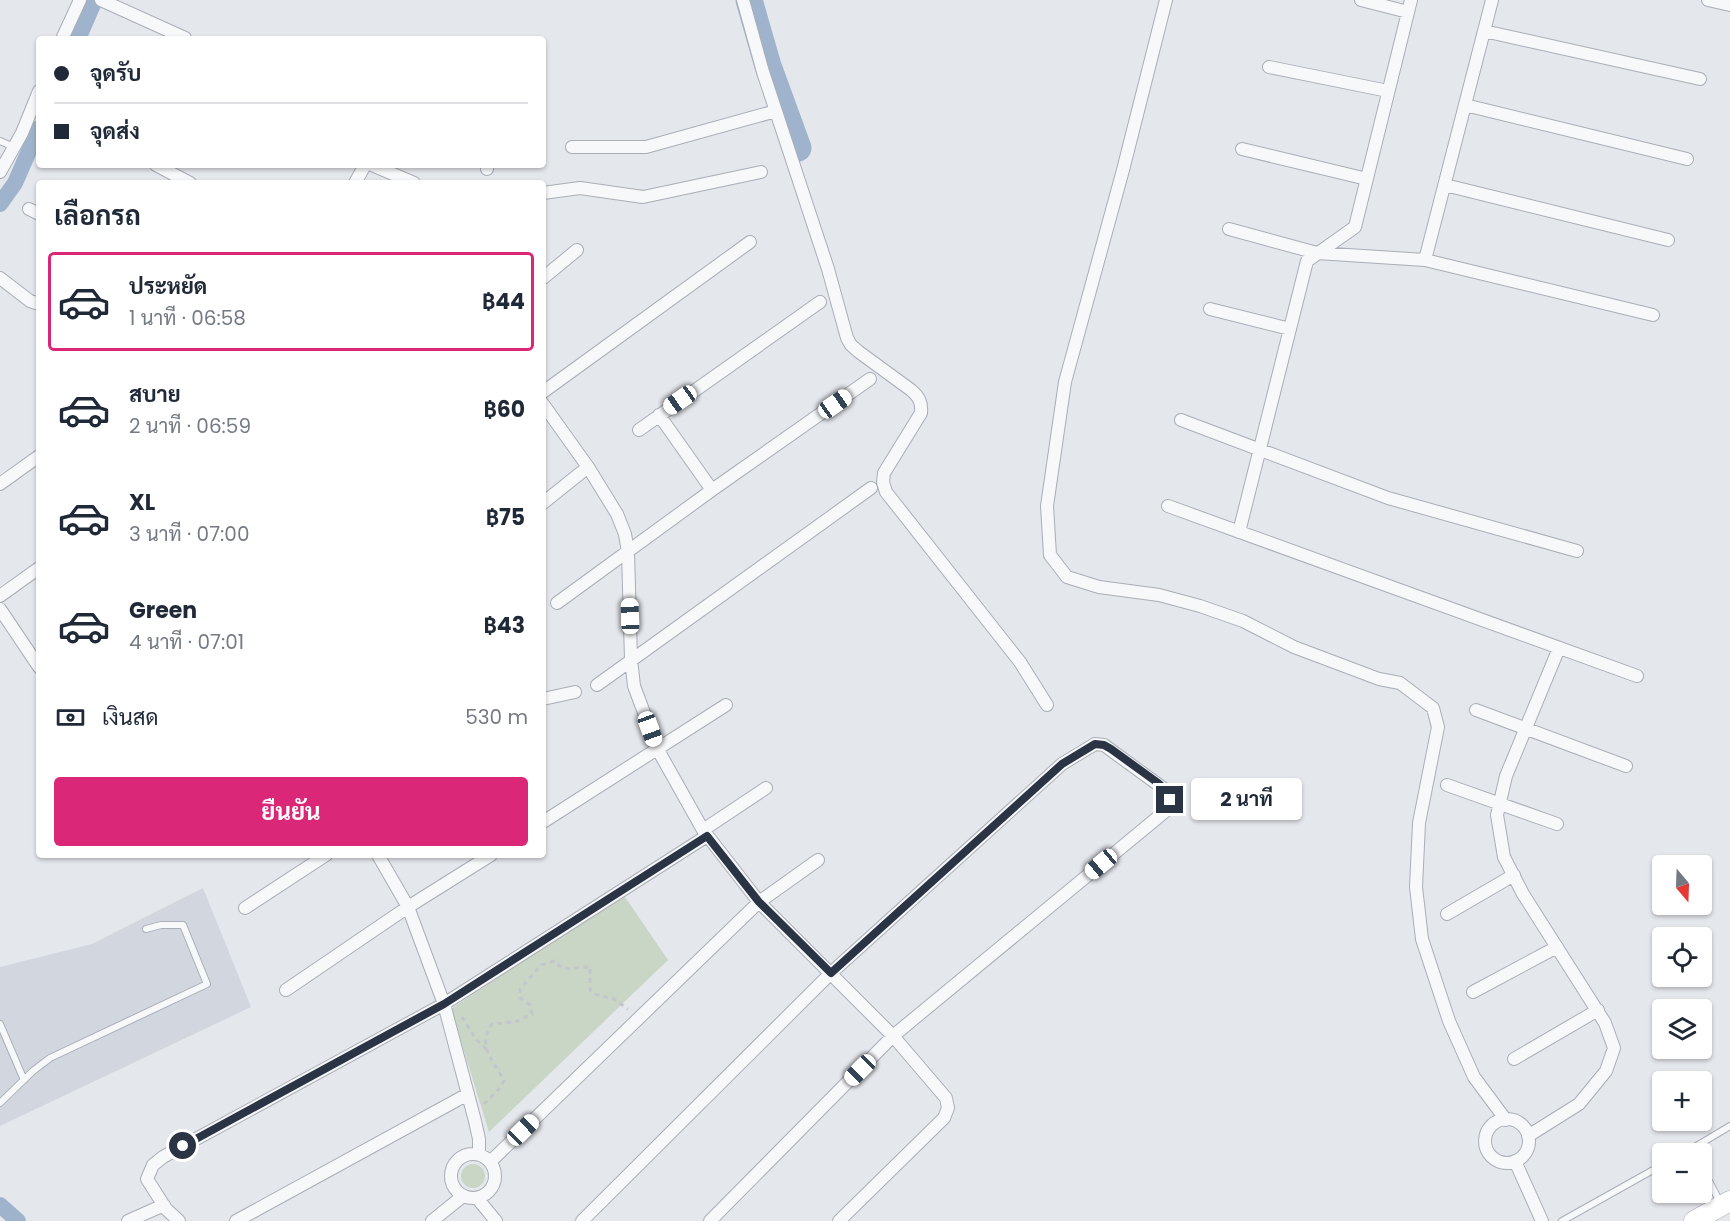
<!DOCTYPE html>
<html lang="th">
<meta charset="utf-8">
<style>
body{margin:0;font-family:Poppins,Sarabun,sans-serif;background:#f2f2f3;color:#1f2937;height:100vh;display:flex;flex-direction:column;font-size:22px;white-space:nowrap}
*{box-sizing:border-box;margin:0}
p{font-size:20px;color:#747a83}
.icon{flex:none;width:33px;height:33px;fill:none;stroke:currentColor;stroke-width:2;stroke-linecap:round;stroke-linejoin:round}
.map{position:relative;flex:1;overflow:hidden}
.panel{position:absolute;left:36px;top:180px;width:510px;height:678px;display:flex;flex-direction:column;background:#fff;border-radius:6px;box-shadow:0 2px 4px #0004}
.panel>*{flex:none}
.guide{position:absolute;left:36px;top:36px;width:510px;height:132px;border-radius:6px;box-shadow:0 2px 4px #0004;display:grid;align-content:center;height:132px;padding:0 18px;background:#fff}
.needle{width:39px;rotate:161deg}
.tools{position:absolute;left:1652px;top:855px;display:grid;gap:12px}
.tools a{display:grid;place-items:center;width:60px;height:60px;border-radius:6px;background:#fff;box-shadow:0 2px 4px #0004;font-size:30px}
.end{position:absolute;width:27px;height:27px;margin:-14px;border:8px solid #2b3445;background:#fff;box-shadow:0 0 0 3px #fff}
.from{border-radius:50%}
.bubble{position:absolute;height:42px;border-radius:6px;background:#fff;box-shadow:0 2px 4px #0004;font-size:20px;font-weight:700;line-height:42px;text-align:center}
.car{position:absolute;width:18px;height:36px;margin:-18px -9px;border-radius:8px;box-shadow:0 0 4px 2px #0007;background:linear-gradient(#fff 24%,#345 0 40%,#fff 0 76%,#345 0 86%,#fff 0)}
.guide b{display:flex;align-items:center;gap:21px;height:57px;font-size:22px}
.guide b+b{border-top:2px solid #e0e1e3}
.guide i{width:15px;height:15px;background:#1f2937}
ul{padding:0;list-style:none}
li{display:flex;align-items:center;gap:18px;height:99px;margin:0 12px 9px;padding:0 6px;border:3px solid transparent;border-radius:6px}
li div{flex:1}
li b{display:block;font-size:22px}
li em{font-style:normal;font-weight:700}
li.on{border-color:#db2777}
li>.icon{width:54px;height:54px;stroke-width:1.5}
h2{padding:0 18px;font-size:27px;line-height:72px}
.pay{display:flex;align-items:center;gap:15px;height:66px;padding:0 18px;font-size:22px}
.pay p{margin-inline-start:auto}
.action{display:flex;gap:12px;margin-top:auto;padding:12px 18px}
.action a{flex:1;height:69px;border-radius:6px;background:#db2777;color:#fff;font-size:24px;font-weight:700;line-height:69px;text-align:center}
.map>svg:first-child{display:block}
</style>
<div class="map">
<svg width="1730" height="1221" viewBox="0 0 1730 1221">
<rect width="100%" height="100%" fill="#e4e7ec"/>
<path fill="#d2d6de" d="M203,888L251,1007L0,1126V967L92,944Z"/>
<path fill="#c9d6c5" d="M623,894L668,960L489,1132L451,1009Z
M461 1176a12 12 0 1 1 24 0a12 12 0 1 1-24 0Z"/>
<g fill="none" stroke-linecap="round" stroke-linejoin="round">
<path stroke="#9fb4cc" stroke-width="16" d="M78,39L95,0
M0,204L15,183L39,128
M0,1205L18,1221"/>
<path stroke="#9fb4cc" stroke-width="27" d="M749,0L768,66L798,148"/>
<defs>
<path id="service" d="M0,141L14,147
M0,1024L24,1080
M0,1103L33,1071L50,1058L207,984L183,925H161L146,929
M1683,1154L1730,1126
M1701,1166L1720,1202
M1562,1221L1662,1165"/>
<path id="minor" d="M101,0L185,38
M743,0L763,72L828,269L847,338L851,345L859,352L911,390C919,397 922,402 921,413L884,473L883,482L886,492L1020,662L1047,705
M1166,0L1123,170L1065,382L1047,506L1050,555L1067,577L1099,587L1159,595L1200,606L1243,621L1294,647L1379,679L1400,683L1433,708L1438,727L1419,823L1416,887L1422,939L1449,1021L1474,1077L1506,1120
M1361,0L1408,12
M1708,0L1730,5
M1484,31L1700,79
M62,39L80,0
M1269,67L1388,91
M1465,105L1687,159
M572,147H646L776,111
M1242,149L1367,179
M156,165L190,183
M372,165L414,183
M487,169V165
M0,172L22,133L39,91
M355,183L365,165
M1445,185L1668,240
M543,193L580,188L643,197L761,172
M29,209L39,214
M1229,229L1317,253L1425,260L1653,315
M1425,260L1492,0
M0,278L30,301L39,304
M543,278L577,250
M1210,309L1290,329
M543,392L750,242
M543,404L588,467L617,514L625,534L628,552L631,659L634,686L658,750L703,830L759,902L893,1036L946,1098L948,1108L944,1118L839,1221
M659,415L712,490
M1181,420L1388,498L1577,551
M639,430L820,302
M0,484L39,456
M543,503L588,467
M1168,506L1637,676
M1239,532L1307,261L1355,227L1411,0
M0,596L39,568
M557,603L712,490L870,379
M0,609L39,667
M597,685L871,488
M543,699L575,692
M1476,710L1626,766
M1447,785L1557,824
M543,822L726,705
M703,830L766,788
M378,855L408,907L444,1004L475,1121L479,1139V1155
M245,908L326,855
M1447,914L1514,875
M286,990L408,907L491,855
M1473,992L1557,947
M1514,1059L1598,1010
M1485 1141a22 22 0 1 1 44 0a22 22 0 1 1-44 0Z
M1528,1136L1579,1104L1606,1071L1614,1048L1605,1023L1523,894L1504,857L1497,815L1506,776L1559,648
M451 1176a22 22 0 1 1 44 0a22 22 0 1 1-44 0Z
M1515,1161L1542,1221
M490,1162L759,902L818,860
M477,1198L496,1221
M128,1221L164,1205
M179,1221L166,1209L147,1179L153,1165L163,1157L444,1004L707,836
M236,1221L468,1094
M432,1221L463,1196
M582,1221L831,973L1062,764L1095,744L1104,745L1167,791L1170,800L1168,809L893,1036L710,1221"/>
<path id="primary" d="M1694,1221L1730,1201"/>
</defs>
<use href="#service" stroke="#a9aeb7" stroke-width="8"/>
<use href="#minor" stroke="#a9aeb7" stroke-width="14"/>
<use href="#primary" stroke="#a3abb8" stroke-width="21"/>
<path stroke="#c2c5cb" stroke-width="3" stroke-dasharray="4.5 4.5" stroke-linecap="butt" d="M462,1017L475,1038L487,1050
M484,1104L498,1090L504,1081C494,1060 476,1047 492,1024L515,1022L532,1014L530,1005L520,998V989L541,965L554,961C566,974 575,966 590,967V990L594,994L614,999L628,1009"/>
<use href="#service" stroke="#f7f8fa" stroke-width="6"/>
<use href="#minor" stroke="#f7f8fa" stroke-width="12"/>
<use href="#primary" stroke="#fff" stroke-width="20"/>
</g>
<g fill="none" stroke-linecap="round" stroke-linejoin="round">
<path stroke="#2b3445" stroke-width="8" d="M183,1146L444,1004L707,836L759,902L831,973L1062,764L1095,744L1104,745L1111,749L1158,783L1167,791L1170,800"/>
</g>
</svg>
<div class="tools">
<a><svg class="needle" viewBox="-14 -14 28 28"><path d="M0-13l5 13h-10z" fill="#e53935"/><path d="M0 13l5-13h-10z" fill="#747a83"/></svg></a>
<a><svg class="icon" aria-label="locate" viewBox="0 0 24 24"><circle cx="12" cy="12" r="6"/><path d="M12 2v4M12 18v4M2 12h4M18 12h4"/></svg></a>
<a><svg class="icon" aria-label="layers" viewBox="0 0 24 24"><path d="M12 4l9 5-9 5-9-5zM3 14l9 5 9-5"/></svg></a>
<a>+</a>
<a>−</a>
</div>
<i class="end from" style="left:183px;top:1146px"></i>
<i class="end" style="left:1170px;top:800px"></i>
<div class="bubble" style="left:1191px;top:778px;width:111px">2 นาที</div>
<i class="car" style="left:680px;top:400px;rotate:235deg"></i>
<i class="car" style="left:835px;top:404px;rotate:55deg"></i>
<i class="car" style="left:630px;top:616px;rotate:358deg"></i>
<i class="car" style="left:650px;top:729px;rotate:160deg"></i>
<i class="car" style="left:1101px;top:864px;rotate:230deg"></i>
<i class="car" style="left:860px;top:1070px;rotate:225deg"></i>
<i class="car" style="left:523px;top:1130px;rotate:46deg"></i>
<div class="guide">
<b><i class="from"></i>จุดรับ</b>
<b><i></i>จุดส่ง</b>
</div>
<section class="panel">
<h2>เลือกรถ</h2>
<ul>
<li class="on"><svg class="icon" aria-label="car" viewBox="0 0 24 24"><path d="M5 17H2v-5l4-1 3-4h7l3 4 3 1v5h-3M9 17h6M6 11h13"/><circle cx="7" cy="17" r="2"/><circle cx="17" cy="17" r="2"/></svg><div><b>ประหยัด</b><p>1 นาที · 06:58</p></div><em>฿44</em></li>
<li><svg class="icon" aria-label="car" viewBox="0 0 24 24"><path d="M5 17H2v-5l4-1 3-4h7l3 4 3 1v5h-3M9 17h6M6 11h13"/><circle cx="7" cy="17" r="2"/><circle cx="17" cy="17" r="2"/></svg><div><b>สบาย</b><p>2 นาที · 06:59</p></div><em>฿60</em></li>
<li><svg class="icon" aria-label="car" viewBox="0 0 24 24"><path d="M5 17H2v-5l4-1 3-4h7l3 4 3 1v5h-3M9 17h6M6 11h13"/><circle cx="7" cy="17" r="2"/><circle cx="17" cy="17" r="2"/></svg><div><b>XL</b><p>3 นาที · 07:00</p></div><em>฿75</em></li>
<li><svg class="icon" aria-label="car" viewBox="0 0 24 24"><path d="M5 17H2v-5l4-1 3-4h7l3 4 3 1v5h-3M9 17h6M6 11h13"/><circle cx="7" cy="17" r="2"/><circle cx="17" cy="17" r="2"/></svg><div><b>Green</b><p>4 นาที · 07:01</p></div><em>฿43</em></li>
</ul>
<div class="pay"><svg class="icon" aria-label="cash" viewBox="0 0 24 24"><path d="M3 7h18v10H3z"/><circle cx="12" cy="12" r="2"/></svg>เงินสด<p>530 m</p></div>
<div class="action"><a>ยืนยัน</a></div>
</section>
</div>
